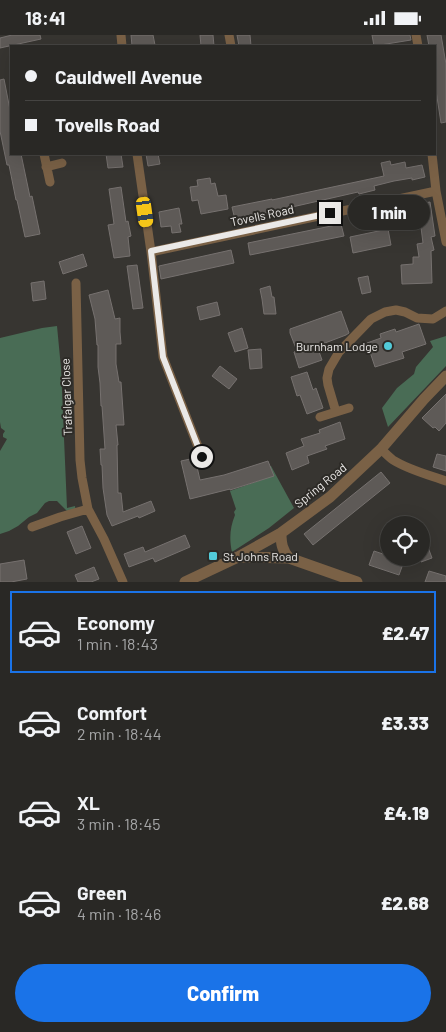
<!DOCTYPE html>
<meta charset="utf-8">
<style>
body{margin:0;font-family:Barlow,sans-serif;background:#353432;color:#f1f3f6;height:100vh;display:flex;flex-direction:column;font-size:19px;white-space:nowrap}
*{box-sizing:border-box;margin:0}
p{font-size:16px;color:#a5a6a7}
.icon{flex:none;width:28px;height:28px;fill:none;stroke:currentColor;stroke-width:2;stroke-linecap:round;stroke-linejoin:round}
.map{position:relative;height:547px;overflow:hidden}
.details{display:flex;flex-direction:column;background:#292825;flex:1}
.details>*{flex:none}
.guide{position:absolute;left:10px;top:10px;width:426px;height:110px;border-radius:0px;box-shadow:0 5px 20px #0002,0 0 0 1px #454442;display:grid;align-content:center;height:110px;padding:0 15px;background:#292825}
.tools{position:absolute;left:380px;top:481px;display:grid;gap:10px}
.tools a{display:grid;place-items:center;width:50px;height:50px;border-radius:50%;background:#292825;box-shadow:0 5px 20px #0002,0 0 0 1px #454442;font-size:25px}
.end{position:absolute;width:22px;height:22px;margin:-11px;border:6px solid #ebe9e7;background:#111;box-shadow:0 0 0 2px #111}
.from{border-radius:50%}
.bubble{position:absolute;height:35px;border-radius:18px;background:#292825;box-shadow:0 5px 20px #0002,0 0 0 1px #454442;font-size:16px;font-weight:800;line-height:35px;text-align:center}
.car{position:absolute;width:15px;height:30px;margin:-15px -8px;border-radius:6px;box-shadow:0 0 4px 1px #0007;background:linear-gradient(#f5c518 24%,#345 0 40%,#f5c518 0 76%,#345 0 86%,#f5c518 0)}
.guide b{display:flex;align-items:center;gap:18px;height:48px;font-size:19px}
.guide b+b{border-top:1px solid #454442}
.guide i{width:12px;height:12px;background:#f1f3f6}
ul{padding:9px 0 0;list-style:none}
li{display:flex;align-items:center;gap:15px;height:82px;margin:0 10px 8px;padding:0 5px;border:2px solid transparent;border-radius:0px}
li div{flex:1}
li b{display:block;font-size:19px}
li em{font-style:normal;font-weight:800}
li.active{border-color:#1a73e8}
li>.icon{width:45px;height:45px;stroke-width:1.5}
.action{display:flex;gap:10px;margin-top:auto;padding:10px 15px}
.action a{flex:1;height:58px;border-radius:30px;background:#1a73e8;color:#fff;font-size:20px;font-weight:800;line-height:58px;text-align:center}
.status{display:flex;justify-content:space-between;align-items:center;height:35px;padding:0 25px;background:#292825;direction:ltr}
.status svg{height:14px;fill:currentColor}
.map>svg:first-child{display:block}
</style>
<div class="status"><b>18:41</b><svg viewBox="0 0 49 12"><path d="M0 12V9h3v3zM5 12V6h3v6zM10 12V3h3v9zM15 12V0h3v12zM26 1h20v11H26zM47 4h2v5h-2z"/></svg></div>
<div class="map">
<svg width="446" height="547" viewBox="0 0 446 547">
<rect width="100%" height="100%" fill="#373531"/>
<path fill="#496c55" d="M57,291L61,333L67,473L75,471L76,480L73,482L57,466H49L45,468L37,478L29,482L18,491L9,496L0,499V416L7,404L3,402V399L5,396L1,393L0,387V303L42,293Z
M446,301V331L388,392L382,373L397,353L414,339L416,332L433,312L430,306Z
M269,431H271L294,473L269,493L232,517C229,504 230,492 235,480L234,477L236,474L230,456L264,444Z"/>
<path fill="#5e5a57" stroke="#76716f" d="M12,0H40L41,4L0,13V3Z
M131,0H153L155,10L132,11Z
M200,0H213L214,11H201Z
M237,0H250L251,11H239Z
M372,0H410L411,5L374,11Z
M427,0H441L446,29V87L441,88L435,49V11H429Z
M4,44L11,80V119H21L30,162L32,161L40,199L25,202L17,165H16L9,130H7L0,96V45Z
M106,119H121L123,132L108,133Z
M146,119H158L160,129L148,131Z
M390,126L391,130L405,127L406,133L422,130L425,142L412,145V143L394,146L374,151L375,155L359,159L358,157L235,185L232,172L272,164V165L384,141L381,128Z
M210,143L211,149L215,148L218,161L226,160L228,174L201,179L198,165L192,166L190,152L198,151L197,145Z
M121,152L126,187L128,186L131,201L128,202L130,221L114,223L108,190L114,189L109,154Z
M430,167L435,201L431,202L434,215L431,216L432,248L402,249L401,230L413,229V222H419L417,209L423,208L418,169Z
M179,173L182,189H179L181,197L172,198L171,191L161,192L159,177Z
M341,189L344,201L250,220L248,208Z
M388,194L391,210L353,218L350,202Z
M231,215L234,228L161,244L159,231Z
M83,219L87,231L63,239L59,227Z
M137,230L143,273L133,274L127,231Z
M368,241L371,257L362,259L358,243Z
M44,246L46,264L33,266L31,248Z
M270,251L272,262H274L276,279H264L262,264L260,254Z
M108,255L115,284L120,283V297L121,309H116V329L119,347H121L124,390H116L118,410H117L118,458H121L123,477L151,466L155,476L139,483L138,481L112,491L107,480L103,453L102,430H101L100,414H105L102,371H101L100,348L98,332V310H97L95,284L89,260Z
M217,267L220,280L200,285L197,272Z
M341,276L349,298L346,300L317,311L322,325L299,333L294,317L297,316L290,298V294Z
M419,289L426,309L402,317L404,323L375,332L367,308L381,303L380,299L395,294L396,297Z
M242,293L248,313L235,317L228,298Z
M261,314L262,333L250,334L248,315Z
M220,331L237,344L229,354L212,341Z
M307,337L313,355L316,353L323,373L307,379L300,360L297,361L291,342Z
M446,359V388L439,396L435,392L433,393L422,383Z
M340,387L345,404L325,411L327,414L307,421L309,428L292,435L286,418L304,411L301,404L320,398L319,395Z
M437,419L446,421V436L433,432Z
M195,423L200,445L224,440L268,426L274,441L230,455V454L190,464L181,426Z
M381,437L390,448L313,510L304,499Z
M82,491L91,513L76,519L67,497Z
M421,496H422L432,523L421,527Z
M185,500L190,512L155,527L153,523L129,532L124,519L143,512L145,517Z
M374,516L389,521V522H395L404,526L399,540L369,530Z
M24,525L27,544L11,547H0V529Z
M94,532L99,544L91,547H78L75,540Z
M429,536L446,541V547H425Z"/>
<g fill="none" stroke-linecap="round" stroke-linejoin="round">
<path stroke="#7a6146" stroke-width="9" d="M121,0L122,11
M229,0L231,11
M416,0L418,11
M44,119L50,147
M137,119L151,217L163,322L202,422
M432,119L436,156L446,207
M46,132L62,128
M151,217L436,156
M76,248L80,425L82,443L88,474L104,504L123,547
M336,377L328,350L327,343L329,334L339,317L371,284L385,277L396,275L405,277L417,283L433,284L446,276
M320,382L349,373
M381,414C385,418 389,422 393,425C409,435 429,440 446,446
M32,492L60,482L88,474"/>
<path stroke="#7a6146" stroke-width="11" d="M281,498C281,508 282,515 289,523
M240,522L289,523L357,547
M185,547L238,522L281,498L330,462L381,414L424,364L446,341"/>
</g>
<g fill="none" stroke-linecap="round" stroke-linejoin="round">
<path stroke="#ebe9e7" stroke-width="6" d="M202,422L163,322L151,216L330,178"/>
</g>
<g fill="#52cbd9" stroke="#2d2b27" stroke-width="2">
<circle cx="388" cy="311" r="5"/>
<rect x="208" y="516" width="10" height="10" rx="2.5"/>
</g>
<g text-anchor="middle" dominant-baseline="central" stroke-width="4" stroke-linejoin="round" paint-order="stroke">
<g font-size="12" fill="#ebe9e7" stroke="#2d2b27">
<text transform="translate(262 180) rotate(-12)">Tovells Road</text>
<text transform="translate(66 362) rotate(-92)">Trafalgar Close</text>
<text transform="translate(320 450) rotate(-39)">Spring Road</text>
</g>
<g font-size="12" fill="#ebe9e7" stroke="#2d2b27" text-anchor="end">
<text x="378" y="311">Burnham Lodge</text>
<text x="223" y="521" text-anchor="start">St Johns Road</text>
</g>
</g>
</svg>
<div class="tools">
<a><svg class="icon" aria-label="locate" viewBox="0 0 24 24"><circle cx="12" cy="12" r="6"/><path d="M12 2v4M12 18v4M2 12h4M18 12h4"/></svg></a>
</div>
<i class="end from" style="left:202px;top:422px"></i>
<i class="end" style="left:330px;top:178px"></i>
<div class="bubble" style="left:348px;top:160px;width:82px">1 min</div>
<i class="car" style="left:145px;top:177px;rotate:172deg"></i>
<div class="guide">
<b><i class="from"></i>Cauldwell Avenue</b>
<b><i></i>Tovells Road</b>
</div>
</div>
<section class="details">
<ul>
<li class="active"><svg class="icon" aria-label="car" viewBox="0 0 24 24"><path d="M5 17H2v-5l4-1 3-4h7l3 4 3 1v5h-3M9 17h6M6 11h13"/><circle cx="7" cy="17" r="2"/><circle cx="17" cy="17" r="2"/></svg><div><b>Economy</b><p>1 min · 18:43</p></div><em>£2.47</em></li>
<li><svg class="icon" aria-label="car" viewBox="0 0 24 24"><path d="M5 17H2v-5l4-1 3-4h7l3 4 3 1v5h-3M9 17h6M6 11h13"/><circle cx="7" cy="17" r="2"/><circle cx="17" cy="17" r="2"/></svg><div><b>Comfort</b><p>2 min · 18:44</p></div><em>£3.33</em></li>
<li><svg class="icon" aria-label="car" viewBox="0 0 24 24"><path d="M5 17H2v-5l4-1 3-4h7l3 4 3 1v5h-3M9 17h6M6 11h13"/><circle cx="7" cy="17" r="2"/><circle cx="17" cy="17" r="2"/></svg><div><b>XL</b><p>3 min · 18:45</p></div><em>£4.19</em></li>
<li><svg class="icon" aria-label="car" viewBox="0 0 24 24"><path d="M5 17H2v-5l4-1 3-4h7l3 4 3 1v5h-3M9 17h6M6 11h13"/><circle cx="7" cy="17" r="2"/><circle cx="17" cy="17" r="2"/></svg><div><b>Green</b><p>4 min · 18:46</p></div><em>£2.68</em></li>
</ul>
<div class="action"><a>Confirm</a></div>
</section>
